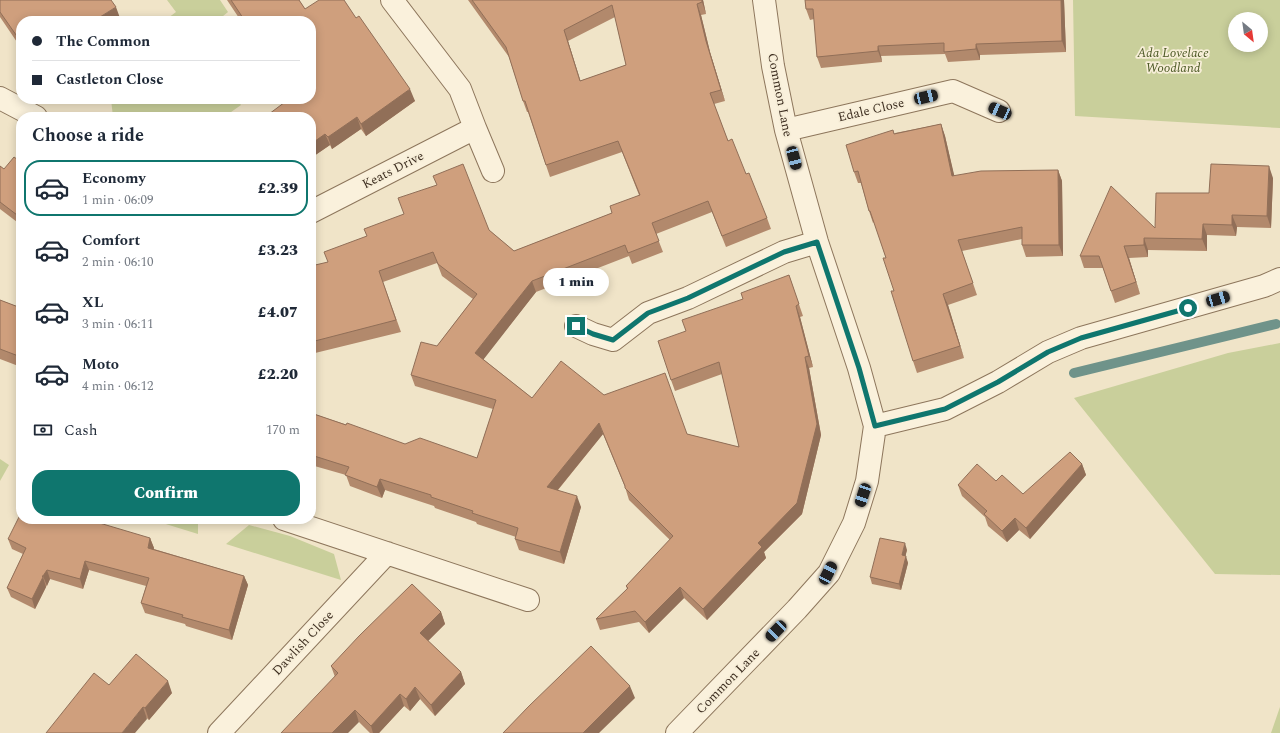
<!DOCTYPE html>
<meta charset="utf-8">
<style>
body{margin:0;font-family:Spectral,serif;background:#f2f2f3;color:#1f2937;height:100vh;display:flex;flex-direction:column;font-size:15px;white-space:nowrap}
*{box-sizing:border-box;margin:0}
p{font-size:13px;color:#747a83}
.icon{flex:none;width:22px;height:22px;fill:none;stroke:currentColor;stroke-width:2;stroke-linecap:round;stroke-linejoin:round}
.map{position:relative;flex:1;overflow:hidden}
.panel{position:absolute;left:16px;top:112px;width:300px;height:412px;display:flex;flex-direction:column;background:#fff;border-radius:16px;box-shadow:0 2px 10px #0003}
.panel>*{flex:none}
.top-card{position:absolute;left:16px;top:16px;width:300px;height:88px;border-radius:16px;box-shadow:0 2px 10px #0003;display:grid;align-content:center;height:88px;padding:0 16px;background:#fff}
.needle{width:26px;rotate:151deg}
.buttons{position:absolute;left:1228px;top:12px;display:grid;gap:8px}
.buttons a{display:grid;place-items:center;width:40px;height:40px;border-radius:50%;background:#fff;box-shadow:0 2px 10px #0003;font-size:20px}
.end{position:absolute;width:18px;height:18px;margin:-9px;border:5px solid #0f766e;background:#fff;box-shadow:0 0 0 2px #fff}
.from{border-radius:50%}
.bubble{position:absolute;height:28px;border-radius:14px;background:#fff;box-shadow:0 2px 10px #0003;font-size:13px;font-weight:800;line-height:28px;text-align:center}
.car{position:absolute;width:12px;height:24px;margin:-12px -6px;border-radius:5px;box-shadow:0 0 3px 1px #0007;background:linear-gradient(#222 24%,#8ab4d8 0 40%,#222 0 76%,#8ab4d8 0 86%,#222 0)}
.top-card b{display:flex;align-items:center;gap:14px;height:38px;font-size:15px}
.top-card b+b{border-top:1px solid #e0e1e3}
.top-card i{width:10px;height:10px;background:#1f2937}
ul{padding:0;list-style:none}
li{display:flex;align-items:center;gap:12px;height:56px;margin:0 8px 6px;padding:0 8px;border:2px solid transparent;border-radius:16px}
li div{flex:1}
li b{display:block;font-size:15px}
li em{font-style:normal;font-weight:800}
li.on{border-color:#0f766e}
li>.icon{width:36px;height:36px;stroke-width:1.5}
h2{padding:0 16px;font-size:18px;line-height:48px}
.pay{display:flex;align-items:center;gap:10px;height:44px;padding:0 16px;font-size:15px}
.pay p{margin-inline-start:auto}
.button{display:flex;gap:8px;margin-top:auto;padding:8px 16px}
.button a{flex:1;height:46px;border-radius:16px;background:#0f766e;color:#fff;font-size:16px;font-weight:800;line-height:46px;text-align:center}
.map>svg:first-child{display:block}
</style>
<div class="map">
<svg width="1280" height="733" viewBox="0 0 1280 733">
<rect width="100%" height="100%" fill="#f0e4c8"/>
<path fill="#c9cf9b" fill-rule="evenodd" d="M167,0H220L228,12L217,21H164L176,12Z
M1073,0H1280V128L1075,116ZM1235,19H1261V45H1235Z
M111,99H237L241,105L224,117H113Z
M1280,343V575L1215,574L1074,398L1228,353Z
M0,459L9,465L0,481Z
M157,519H198V534L156,521Z
M249,525L290,536L334,554L341,580L226,544Z
M1280,707V733H1271Z"/>
<g fill="none" stroke-linecap="round" stroke-linejoin="round">
<path stroke="#6f938a" stroke-width="10" d="M1074,373L1276,324"/>
<defs>
<path id="street" d="M0,98L36,117
M475,128L493,171
M786,130L953,91L999,111
M311,212L475,128L460,89L392,0
M576,326L593,334L613,340L648,313L688,298L784,252L817,242
M875,426L945,409L998,382L1048,352L1081,338L1264,286L1280,279
M284,519L528,600
M219,733L387,553
M677,733L797,609L829,573L854,523L867,481L875,426L859,368L817,242L786,130L773,66L764,0"/>
</defs>
<use href="#street" stroke="#8d765c" stroke-width="24"/>
<use href="#street" stroke="#faf1dc" stroke-width="22"/>
</g>
<path fill="#b2896c" fill-rule="evenodd" d="M0,0L120,18L21,21V48L0,17Z
M227,0H299L305,9L356,18L415,101L366,136L361,129L332,149L330,145L311,158V21H241Z
M468,0H703L706,14L701,15L710,52L725,101L714,104L728,141L746,174L767,218L771,229L726,247L712,212L656,234L663,252L632,264L629,256L536,292L483,359L532,398L604,395L687,434L739,447L722,374L675,391L671,380L686,331L743,299L789,275L803,316L800,317L813,367L809,368L821,435L802,514L764,552L766,558L707,620L684,598L649,633L639,622L600,630L596,619L627,589L626,586L670,540L629,500L625,487L603,434L558,490L581,507L564,564L519,550L515,539L516,537L477,524L476,522L435,508L434,506L385,490L382,498L350,486L346,475L311,465V413L405,444L477,458L493,409L415,386L411,375L437,346L473,299L442,276L437,263L383,282L401,332L311,354V266L489,230L514,251L612,213L639,195L622,152L550,177L528,112H527L523,101L509,57ZM615,17L626,65L580,81L568,41Z
M805,0H1064L1066,52L980,55V60L948,62L945,54L881,56L882,62L821,68L817,57L814,19L810,20L806,9Z
M941,124L945,136L954,176L1058,170L1062,181L1063,256L1026,257L1022,245V239L962,251L977,295L948,305L964,358L917,373L913,361L886,258L874,222L873,223L869,211L861,183H858L854,172L895,133Z
M21,162V225L0,209V166L4,169Z
M1273,178L1271,228L1237,227L1236,236L1207,235V251L1148,250V257L1129,258L1140,294L1115,303L1103,268H1084L1080,256L1155,228L1209,193Z
M0,300L21,308V367L0,359Z
M1082,464L1086,475L1030,539L1019,530L1007,542L988,526L985,517L962,496L958,485L996,481L1023,494Z
M150,538L154,548V549L244,576L248,585L232,640L186,626L185,624L145,613L141,603L146,586L89,570L83,589L50,579L35,609L11,597L7,588L23,554L12,549L8,539Z
M907,550L905,556L908,563L901,590L872,584L870,577Z
M441,612L445,624L428,641L461,672L465,684L435,716L420,699L410,711L404,706L379,733H370L359,722L335,677L331,666Z
M109,685L172,693L149,720Z"/>
<path fill="#916f58" d="M702,0H703L706,14L702,2Z
M1061,0H1064L1066,52L1062,41Z
M697,4L701,15L710,52L725,101L721,90L706,41Z
M116,7L120,18L115,21H101L100,17Z
M564,30L568,41L584,92L580,81Z
M976,44L980,55V60L976,49Z
M878,46L881,56L882,62L878,51Z
M410,89L415,101L366,136L361,124Z
M357,117L361,129L332,149L328,137Z
M941,124L945,136L957,187L952,176Z
M325,134L330,145L311,158V144Z
M1269,166L1273,178L1271,228L1267,216Z
M1058,170L1062,181L1063,256L1059,245Z
M1232,215L1237,227L1236,236L1232,225Z
M1203,224L1207,235V251L1202,239Z
M1144,238L1148,250V257L1144,245Z
M1124,246L1129,258L1140,294Z
M532,281L536,292L480,364L475,353Z
M943,294L948,305L964,358L960,346Z
M796,306L800,317L813,367L809,356Z
M805,357L809,368L821,435L802,514L764,552L766,558L707,620L703,609L758,543Z
M599,423L603,434L551,498L547,487Z
M1082,464L1086,475L1030,539L1026,528Z
M380,479L385,490L382,498L377,487Z
M577,496L581,507L564,564L560,552Z
M1015,518L1019,530L1007,542L1002,531Z
M150,538L154,548L151,557L148,548Z
M905,543L907,550L904,562L902,555Z
M906,556L908,563L901,590L899,584Z
M85,561L89,570L83,589L80,579Z
M47,570L50,579L47,586L43,576Z
M244,576L248,585L232,640L229,630Z
M43,577L46,587L35,609L32,599Z
M680,587L684,598L649,633L645,622Z
M441,612L445,624L424,645L420,633Z
M461,672L465,684L435,716L431,705Z
M168,681L172,693L149,720L145,708Z
M630,686L635,698L599,733H583Z
M415,687L420,699L410,711L406,699Z
M400,694L404,706L379,733H373L371,726Z
M143,707L147,719L135,733H122Z
M355,710L359,722L348,733H332Z"/>
<path fill="#cf9f7d" stroke="#916f58" fill-rule="evenodd" d="M0,0H111L116,7L100,17L103,21H21V42L0,12Z
M231,0H299L305,9L319,0H344L356,18L359,16L410,89L361,124L357,117L328,137L325,134L311,144V117H265L289,99H311V21H245Z
M472,0H702V2L697,4L706,41L721,90L710,93L728,141L732,139L746,174L749,173L767,218L722,236L708,201L652,223L659,241L628,253L625,245L532,281L475,353L532,398L561,361L604,395L665,373L687,434L739,447L719,362L671,380L658,341L686,331L682,320L743,299L741,293L789,275L799,304L796,306L809,356L805,357L817,424L797,503L758,543L762,547L703,609L680,587L645,622L635,611L596,619L628,588L626,586L673,536L625,488V486L599,423L547,487L577,496L560,552L515,539L518,528L472,513L473,511L431,497V495L380,479L377,487L345,475L349,467L311,455V413L346,425L347,423L405,444L420,438L477,458L496,400L411,375L421,342L437,346L477,294L438,264L433,252L379,271L396,320L311,342V266L328,262L324,252L367,236L364,229L404,214L398,198L437,185L433,176L463,164L489,230L514,251L612,213L610,206L640,195L618,141L546,165L525,101H523L506,47ZM612,5L626,65L580,81L564,30Z
M805,0H1061L1062,41L976,44V49L944,52V43L878,46V51L817,57L813,9H806Z
M941,124L952,176L981,171L1058,170L1059,245H1022V227L958,240L973,283L943,294L960,346L913,361L891,291H894L883,258H886L870,211H869L858,171L854,172L846,145L893,130L894,134Z
M14,157L21,162V218L0,202V166L4,169Z
M1211,164L1269,166L1267,216L1232,215V225L1203,224L1202,239L1144,238V245L1124,246L1136,282L1111,291L1099,256H1080L1111,186L1155,228L1156,193H1209Z
M0,300L21,308V357L0,349Z
M1070,452L1082,464L1026,528L1015,518L1002,531L984,514L987,511L958,485L977,464L996,481L1002,475L1023,494Z
M21,513V519H86L150,538L148,548L244,576L229,630L182,617L183,615L141,603L149,578L85,561L80,579L47,570L43,576H42L43,577L32,599L7,588L26,548L8,539Z
M880,538L905,543L902,555L906,556L899,584L870,577Z
M412,584L441,612L420,633L461,672L431,705L415,687L406,699L400,694L371,726L355,710L332,733H281L338,673L331,666L359,636Z
M591,646L630,686L583,733H503L529,706Z
M136,654L168,681L145,708L143,707L122,733H46L94,673L109,685Z"/>
<g fill="none" stroke-linecap="round" stroke-linejoin="round">
<path stroke="#0f766e" stroke-width="5" d="M576,326L593,334L613,340L648,313L688,298L784,252L817,242L859,368L875,426L945,409L998,382L1048,352L1081,338L1188,308"/>
</g>
<g text-anchor="middle" dominant-baseline="central" stroke-width="3.5" stroke-linejoin="round" paint-order="stroke">
<g font-size="13" font-style="italic" fill="#4d5a26" stroke="#f7eed8">
<text x="1173" y="53">Ada Lovelace<tspan x="1173" dy="15">Woodland</tspan></text>
</g>
<g font-size="13" fill="#3d2e20" stroke="#f7eed8">
<text transform="translate(780 95) rotate(79)">Common Lane</text>
<text transform="translate(871 110) rotate(-13)">Edale Close</text>
<text transform="translate(393 170) rotate(-27)">Keats Drive</text>
<text transform="translate(303 643) rotate(-47)">Dawlish Close</text>
<text transform="translate(728 681) rotate(-46)">Common Lane</text>
</g>
</g>
</svg>
<div class="buttons">
<a><svg class="needle" viewBox="-14 -14 28 28"><path d="M0-13l5 13h-10z" fill="#e53935"/><path d="M0 13l5-13h-10z" fill="#747a83"/></svg></a>
</div>
<i class="end from" style="left:1188px;top:308px"></i>
<i class="end" style="left:576px;top:326px"></i>
<div class="bubble" style="left:543px;top:268px;width:66px">1 min</div>
<i class="car" style="left:926px;top:97px;rotate:77deg"></i>
<i class="car" style="left:1000px;top:111px;rotate:294deg"></i>
<i class="car" style="left:794px;top:158px;rotate:165deg"></i>
<i class="car" style="left:1218px;top:299px;rotate:74deg"></i>
<i class="car" style="left:863px;top:495px;rotate:198deg"></i>
<i class="car" style="left:828px;top:573px;rotate:27deg"></i>
<i class="car" style="left:776px;top:631px;rotate:224deg"></i>
<div class="top-card">
<b><i class="from"></i>The Common</b>
<b><i></i>Castleton Close</b>
</div>
<section class="panel">
<h2>Choose a ride</h2>
<ul>
<li class="on"><svg class="icon" aria-label="car" viewBox="0 0 24 24"><path d="M5 17H2v-5l4-1 3-4h7l3 4 3 1v5h-3M9 17h6M6 11h13"/><circle cx="7" cy="17" r="2"/><circle cx="17" cy="17" r="2"/></svg><div><b>Economy</b><p>1 min · 06:09</p></div><em>£2.39</em></li>
<li><svg class="icon" aria-label="car" viewBox="0 0 24 24"><path d="M5 17H2v-5l4-1 3-4h7l3 4 3 1v5h-3M9 17h6M6 11h13"/><circle cx="7" cy="17" r="2"/><circle cx="17" cy="17" r="2"/></svg><div><b>Comfort</b><p>2 min · 06:10</p></div><em>£3.23</em></li>
<li><svg class="icon" aria-label="car" viewBox="0 0 24 24"><path d="M5 17H2v-5l4-1 3-4h7l3 4 3 1v5h-3M9 17h6M6 11h13"/><circle cx="7" cy="17" r="2"/><circle cx="17" cy="17" r="2"/></svg><div><b>XL</b><p>3 min · 06:11</p></div><em>£4.07</em></li>
<li><svg class="icon" aria-label="car" viewBox="0 0 24 24"><path d="M5 17H2v-5l4-1 3-4h7l3 4 3 1v5h-3M9 17h6M6 11h13"/><circle cx="7" cy="17" r="2"/><circle cx="17" cy="17" r="2"/></svg><div><b>Moto</b><p>4 min · 06:12</p></div><em>£2.20</em></li>
</ul>
<div class="pay"><svg class="icon" aria-label="cash" viewBox="0 0 24 24"><path d="M3 7h18v10H3z"/><circle cx="12" cy="12" r="2"/></svg>Cash<p>170 m</p></div>
<div class="button"><a>Confirm</a></div>
</section>
</div>
